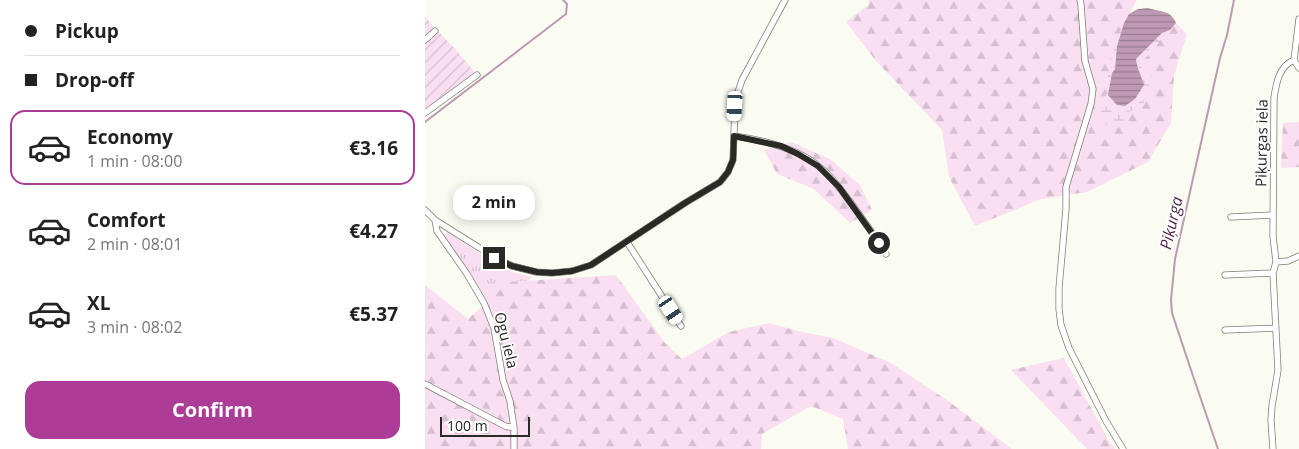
<!DOCTYPE html>
<meta charset="utf-8">
<style>
body{margin:0;font-family:"Open Sans",sans-serif;background:#f6f6f6;color:#222;height:100vh;display:flex;flex-direction:column;font-size:19px;white-space:nowrap}
*{box-sizing:border-box;margin:0}
p{font-size:16px;color:#767676}
.icon{flex:none;width:28px;height:28px;fill:none;stroke:currentColor;stroke-width:2;stroke-linecap:round;stroke-linejoin:round}
.map{position:relative;flex:1;overflow:hidden}
.panel{display:flex;flex-direction:column;background:#fff;width:425px}
.panel>*{flex:none}
.guide{display:grid;align-content:center;height:110px;padding:0 25px;background:#fff}
.scale{position:absolute;left:15px;bottom:12px;width:90px;box-sizing:border-box;padding-left:5px;border:2px solid #292926;border-top:0;font-size:14px;line-height:18px;white-space:nowrap;color:#292926;-webkit-text-stroke:4px #fff;paint-order:stroke}
.end{position:absolute;width:22px;height:22px;margin:-11px;border:6px solid #292926;background:#fff;box-shadow:0 0 0 2px #fff}
.from{border-radius:50%}
.bubble{position:absolute;height:35px;border-radius:15px;background:#fff;box-shadow:0 2px 12px #0003;font-size:16px;font-weight:700;line-height:35px;text-align:center}
.car{position:absolute;width:15px;height:30px;margin:-15px -8px;border-radius:6px;box-shadow:0 0 4px 1px #0007;background:linear-gradient(#fff 24%,#345 0 40%,#fff 0 76%,#345 0 86%,#fff 0)}
.guide b{display:flex;align-items:center;gap:18px;height:48px;font-size:19px}
.guide b+b{border-top:1px solid #e0e0e0}
.guide i{width:12px;height:12px;background:#222}
ul{padding:0;list-style:none}
li{display:flex;align-items:center;gap:15px;height:75px;margin:0 10px 8px;padding:0 15px;border:2px solid transparent;border-radius:15px}
li div{flex:1}
li b{display:block;font-size:19px}
li em{font-style:normal;font-weight:700}
li.current{border-color:#ad3c97}
li>.icon{width:45px;height:45px;stroke-width:1.5}
.primary-button{display:flex;gap:10px;margin-top:auto;padding:10px 25px}
.primary-button a{flex:1;height:58px;border-radius:15px;background:#ad3c97;color:#fff;font-size:20px;font-weight:700;line-height:58px;text-align:center}
main{display:flex;flex:1;min-height:0}
.map>svg:first-child{display:block}
</style>
<main>
<section class="panel">
<div class="guide">
<b><i class="from"></i>Pickup</b>
<b><i></i>Drop-off</b>
</div>
<ul>
<li class="current"><svg class="icon" aria-label="car" viewBox="0 0 24 24"><path d="M5 17H2v-5l4-1 3-4h7l3 4 3 1v5h-3M9 17h6M6 11h13"/><circle cx="7" cy="17" r="2"/><circle cx="17" cy="17" r="2"/></svg><div><b>Economy</b><p>1 min · 08:00</p></div><em>€3.16</em></li>
<li><svg class="icon" aria-label="car" viewBox="0 0 24 24"><path d="M5 17H2v-5l4-1 3-4h7l3 4 3 1v5h-3M9 17h6M6 11h13"/><circle cx="7" cy="17" r="2"/><circle cx="17" cy="17" r="2"/></svg><div><b>Comfort</b><p>2 min · 08:01</p></div><em>€4.27</em></li>
<li><svg class="icon" aria-label="car" viewBox="0 0 24 24"><path d="M5 17H2v-5l4-1 3-4h7l3 4 3 1v5h-3M9 17h6M6 11h13"/><circle cx="7" cy="17" r="2"/><circle cx="17" cy="17" r="2"/></svg><div><b>XL</b><p>3 min · 08:02</p></div><em>€5.37</em></li>
</ul>
<div class="primary-button"><a>Confirm</a></div>
</section>
<div class="map">
<svg width="874" height="449" viewBox="0 0 874 449">
<defs>
<pattern id="grass-tufts" width="24" height="20" patternUnits="userSpaceOnUse" patternTransform="scale(1.25)"><rect width="24" height="20" fill="#fadff2"/><path d="M3 7l-1-3M5 7V3M7 7l1-3M15 17l-1-3M17 17v-4M19 17l1-3" fill="none" stroke="#d6bfcf"/></pattern>
<pattern id="forest-firs" width="22" height="20" patternUnits="userSpaceOnUse" patternTransform="scale(1.25)"><rect width="22" height="20" fill="#fadff2"/><path d="M5 1l3.5 6h-7zM16 11l3.5 6h-7z" fill="#d6bfcf"/></pattern>
<pattern id="wetland-marsh" width="20" height="14" patternUnits="userSpaceOnUse" patternTransform="scale(1.25)"><rect width="20" height="14" fill="#fadff2"/><path d="M1 5h8M5 5V1M11 12h8M15 12V8" fill="none" stroke="#d6bfcf"/></pattern>
<pattern id="garden-furrows" width="10" height="10" patternUnits="userSpaceOnUse" patternTransform="scale(1.25)"><rect width="10" height="10" fill="#fadff2"/><path d="M-1 1l2-2M0 10L10 0M9 11l2-2" fill="none" stroke="#d6bfcf"/></pattern>
<pattern id="water-rules" width="6" height="5" patternUnits="userSpaceOnUse" patternTransform="scale(1.25)"><rect width="6" height="5" fill="#be99b4"/><path d="M0 2.5h6" fill="none" stroke="#9a7d92"/></pattern>
</defs>
<rect width="100%" height="100%" fill="#fafbf1"/>
<path fill="url(#grass-tufts)" d="M23,232L73,266L87,272L107,277L69,317L57,292L19,236Z"/>
<path fill="url(#forest-firs)" d="M444,0H712L699,23L692,46L711,65L737,33L745,30L751,23L762,34L749,76L746,123L723,162L662,192L616,199L550,226L524,177L517,130L451,61L421,22L443,5Z
M874,122V167L856,168L858,123Z
M366,142L405,159L435,185L447,210L425,223L389,189L352,174L339,150Z
M191,275L240,343L257,359L304,332L344,323L373,331L408,338L466,363L526,403L587,449H423L418,419L386,406L337,434L336,449H0V285L43,319L84,282Z
M639,358L685,443L690,449H662L586,370Z"/>
<path fill="url(#wetland-marsh)" d="M699,23L692,46L690,69L687,73L700,106L711,99L719,85C717,78 711,65 711,59L737,33C735,45 726,53 717,61L716,67L728,77V84L717,95L719,104L717,107L712,108L704,112L699,126C688,127 677,126 671,116L677,110L680,102L686,51Z"/>
<path fill="url(#garden-furrows)" d="M0,16L10,28L32,51L52,75L0,113Z"/>
<path fill="url(#water-rules)" d="M723,8C735,12 746,10 751,23L745,30L737,33L711,59C711,65 717,78 719,85L710,99L700,106L692,105L683,95L687,73L690,69L692,46L699,23L704,14L709,11L713,9Z"/>
<g fill="none" stroke-linecap="round" stroke-linejoin="round">
<path stroke="#be99b4" stroke-width="2" d="M0,122L141,14L142,4L138,0
M793,449L767,373L747,313L746,300L750,259L795,58L802,35L809,0"/>
<defs>
<path id="minor" d="M655,0L656,5L660,61L668,89L666,104L641,187V209L634,288V309L636,325L644,348L681,421L698,449
M0,40L10,31
M869,60L874,19
M869,60L874,68
M0,113L52,75
M309,136C338,140 369,147 392,165C406,175 416,190 426,203C438,220 450,236 461,254
M0,210L10,220L69,257L87,266L111,272L127,273L147,271L166,265L260,203L295,182L303,172L308,160L310,106L313,92L317,80L360,0
M806,217L848,215
M10,220L12,231L42,274L59,303L69,328L78,380L85,401L89,428V449
M202,242L256,326
M851,262L863,261L874,256
M800,275L848,273
M800,330L851,328
M0,384L80,426L89,428
M848,449L846,420L847,406L853,370L848,273L851,262L848,236L849,98C851,84 854,66 869,60"/>
</defs>
<use href="#minor" stroke="#7c7d75" stroke-width="7"/>
<use href="#minor" stroke="#fff" stroke-width="5.5"/>
</g>
<g fill="none" stroke-linecap="round" stroke-linejoin="round">
<path stroke="#292926" stroke-width="6" d="M69,258L87,266L112,272L127,273L147,271L166,265L260,203L295,182L303,172L308,160L309,136L356,146L373,154L393,166L414,187L454,243"/>
</g>
<g text-anchor="middle" dominant-baseline="central" stroke-width="4" stroke-linejoin="round" paint-order="stroke">
<g font-size="15" fill="#292926" stroke="#fff">
<text transform="translate(836 143) rotate(-89)">Piķurgas iela</text>
<text transform="translate(82 340) rotate(76)">Ogu iela</text>
</g>
<g font-size="16" font-style="italic" fill="#4d1e43" stroke="#fff">
<text transform="translate(746 223) rotate(-77)">Piķurga</text>
</g>
</g>
</svg>
<div class="scale">100 m</div>
<i class="end from" style="left:454px;top:243px"></i>
<i class="end" style="left:69px;top:258px"></i>
<div class="bubble" style="left:28px;top:185px;width:82px">2 min</div>
<i class="car" style="left:310px;top:106px;rotate:183deg"></i>
<i class="car" style="left:246px;top:310px;rotate:147deg"></i>
</div>
</main>
